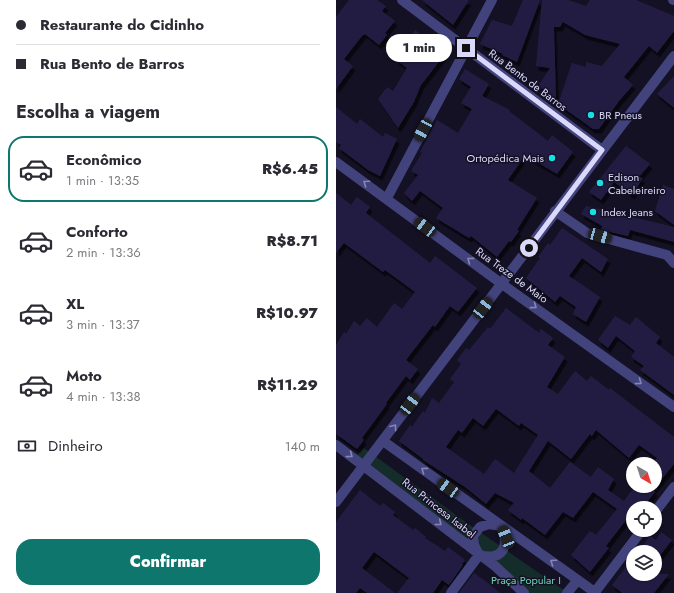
<!DOCTYPE html>
<html lang="pt">
<meta charset="utf-8">
<style>
body{margin:0;font-family:Jost,sans-serif;background:#f2f2f3;color:#2b2b33;height:100vh;display:flex;flex-direction:column;font-size:15px;white-space:nowrap}
*{box-sizing:border-box;margin:0}
p{font-size:13px;color:#7c7c81}
.icon{flex:none;width:22px;height:22px;fill:none;stroke:currentColor;stroke-width:2;stroke-linecap:round;stroke-linejoin:round}
.map{position:relative;flex:1;overflow:hidden}
.sheet{display:flex;flex-direction:column;background:#fff;width:336px}
.sheet>*{flex:none}
.top-card{display:grid;align-content:center;height:88px;padding:0 16px;background:#fff}
.needle{width:26px;rotate:141deg}
.buttons{position:absolute;left:290px;top:457px;display:grid;gap:8px}
.buttons a{display:grid;place-items:center;width:36px;height:36px;border-radius:50%;background:#fff;box-shadow:0 1px 3px #0004;font-size:20px}
.end{position:absolute;width:18px;height:18px;margin:-9px;border:5px solid #dad8fb;background:#111;box-shadow:0 0 0 2px #111}
.from{border-radius:50%}
.bubble{position:absolute;height:28px;border-radius:14px;background:#fff;box-shadow:0 1px 3px #0004;font-size:13px;font-weight:800;line-height:28px;text-align:center}
.car{position:absolute;width:12px;height:24px;margin:-12px -6px;border-radius:5px;box-shadow:0 0 3px 1px #0007;background:linear-gradient(#222 24%,#8ab4d8 0 40%,#222 0 76%,#8ab4d8 0 86%,#222 0)}
.top-card b{display:flex;align-items:center;gap:14px;height:38px;font-size:15px}
.top-card b+b{border-top:1px solid #e1e1e2}
.top-card i{width:10px;height:10px;background:#2b2b33}
ul{padding:0;list-style:none}
li{display:flex;align-items:center;gap:12px;height:66px;margin:0 8px 6px;padding:0 8px;border:2px solid transparent;border-radius:16px}
li div{flex:1}
li b{display:block;font-size:15px}
li em{font-style:normal;font-weight:800}
li.current{border-color:#0f766e}
li>.icon{width:36px;height:36px;stroke-width:1.5}
h2{padding:0 16px;font-size:18px;line-height:48px}
.pay{display:flex;align-items:center;gap:10px;height:44px;padding:0 16px;font-size:15px}
.pay p{margin-inline-start:auto}
.action{display:flex;gap:8px;margin-top:auto;padding:8px 16px}
.action a{flex:1;height:46px;border-radius:16px;background:#0f766e;color:#fff;font-size:16px;font-weight:800;line-height:46px;text-align:center}
main{display:flex;flex:1;min-height:0}
.map>svg:first-child{display:block}
</style>
<main>
<section class="sheet">
<div class="top-card">
<b><i class="from"></i>Restaurante do Cidinho</b>
<b><i></i>Rua Bento de Barros</b>
</div>
<h2>Escolha a viagem</h2>
<ul>
<li class="current"><svg class="icon" aria-label="car" viewBox="0 0 24 24"><path d="M5 17H2v-5l4-1 3-4h7l3 4 3 1v5h-3M9 17h6M6 11h13"/><circle cx="7" cy="17" r="2"/><circle cx="17" cy="17" r="2"/></svg><div><b>Econômico</b><p>1 min · 13:35</p></div><em>R$6.45</em></li>
<li><svg class="icon" aria-label="car" viewBox="0 0 24 24"><path d="M5 17H2v-5l4-1 3-4h7l3 4 3 1v5h-3M9 17h6M6 11h13"/><circle cx="7" cy="17" r="2"/><circle cx="17" cy="17" r="2"/></svg><div><b>Conforto</b><p>2 min · 13:36</p></div><em>R$8.71</em></li>
<li><svg class="icon" aria-label="car" viewBox="0 0 24 24"><path d="M5 17H2v-5l4-1 3-4h7l3 4 3 1v5h-3M9 17h6M6 11h13"/><circle cx="7" cy="17" r="2"/><circle cx="17" cy="17" r="2"/></svg><div><b>XL</b><p>3 min · 13:37</p></div><em>R$10.97</em></li>
<li><svg class="icon" aria-label="car" viewBox="0 0 24 24"><path d="M5 17H2v-5l4-1 3-4h7l3 4 3 1v5h-3M9 17h6M6 11h13"/><circle cx="7" cy="17" r="2"/><circle cx="17" cy="17" r="2"/></svg><div><b>Moto</b><p>4 min · 13:38</p></div><em>R$11.29</em></li>
</ul>
<div class="pay"><svg class="icon" aria-label="cash" viewBox="0 0 24 24"><path d="M3 7h18v10H3z"/><circle cx="12" cy="12" r="2"/></svg>Dinheiro<p>140 m</p></div>
<div class="action"><a>Confirmar</a></div>
</section>
<div class="map">
<svg width="338" height="593" viewBox="0 0 338 593">
<defs>
<filter id="shadow"><feDropShadow dx="2.5" dy="4.5" stdDeviation="0" flood-color="#0009"/></filter>
</defs>
<rect width="100%" height="100%" fill="#131123"/>
<path fill="#152d2a" d="M28,448L131,523L232,593H187L17,459Z"/>
<path fill="#241f42" fill-rule="evenodd" filter="url(#shadow)" d="M13,0H41L50,6L46,11L59,21L49,33L51,35L43,45L29,34L26,36L8,59L17,66L0,89V17Z
M86,0H133L117,25Z
M187,0H204L181,62L166,55L167,54L144,44L156,20L176,26Z
M206,0H232L250,6L254,0H300L338,16V31L321,53L313,46L288,77L297,85L283,101L263,129H257L222,104L236,63L250,67V62L266,66L284,44L249,35L227,22L224,27H218L220,98L202,86L214,68L200,66Z
M79,30L109,54L85,85L78,102L62,128L42,99L51,87L57,91L71,68L60,60L71,46L69,45Z
M129,69L153,84L146,96L174,110L173,111L212,141L216,135L237,152L221,174L189,155L172,180L201,198L181,230L183,231L175,242L173,241L161,257L135,236L133,238L100,218L107,208L84,191L76,201L68,193L82,175L75,171L86,153L84,152L101,120L122,133L136,109L125,103L135,87L123,79Z
M338,76V108L321,94Z
M0,107L21,124L24,119L47,137L49,133L61,139L44,176L32,170L3,148L5,145L0,142Z
M290,146L314,164L303,177L307,178L296,195L278,182L265,200L253,192Z
M327,185L338,189V225L319,211Z
M0,193L15,205L21,197L34,207L30,213L94,263L99,256L141,288L122,312L114,306L99,327L97,325L70,360L82,369L74,380L70,376L50,403L51,404L26,438L28,440L21,449L0,434V345L8,332L10,334L18,321L24,326L31,318L41,327L58,303L66,309L79,292L49,270L47,272L8,243L0,253Z
M250,206L338,227V242L294,230L292,236L265,230L266,226L245,214Z
M226,228L272,259L265,272L246,258L233,276L264,297L250,322L237,314L240,307L224,296L219,302L190,278L204,258L202,257L212,243L214,245Z
M170,308L203,333L205,329L217,338L212,345L229,357L211,387L222,394L239,371L251,381L255,376L273,390L274,388L287,398L338,437V464L317,490L319,492L306,508H297V511L270,546L273,548L254,572L235,555L254,531L260,535L281,509L257,492L237,518L227,512L209,535L186,518L185,520L172,510L178,503L159,493L150,504L129,487L87,460V459L63,441L74,425L76,427L87,411L89,413L96,398L103,403L118,382L114,379L125,364L121,360L130,348L133,350L152,327L154,329ZM160,409L183,426L185,423L202,435L178,473L159,459L148,474L110,447L122,430L126,433L137,418L147,426ZM260,430L293,458L303,445L321,458L316,464H319V486H299L288,501L272,490L278,479L262,467L255,477L234,462L214,488L193,471L212,441L235,459L254,434L256,436Z
M279,316L294,325L300,317L324,337L320,343L338,357V395L304,370L308,366L295,357L299,351L280,336L272,348L262,340Z
M24,490L44,506L47,503L59,512L57,515L77,530L79,528L90,537L89,538L109,551L112,547L129,560L126,564L127,565L113,585L106,580L97,593H61L73,578L38,552L26,568L59,593H31L24,588L20,593H0V522Z
M325,532L336,540L319,562V552H302L314,536L320,540Z
M297,558V574H333L318,593H286L276,585Z
M138,573L152,583L164,593H123Z"/>
<g fill="none" stroke-linecap="round" stroke-linejoin="round">
<path stroke="#42437d" stroke-width="10" d="M66,0L266,150
M337,0H338
M0,162L166,284L338,407
M51,198L156,0
M219,211L251,233L331,255L338,263
M47,441L260,593
M0,445L159,566L188,593
M0,502L338,56
M319,512L338,487
M153,524L165,526C174,547 167,561 143,555L138,545L137,536L144,527Z
M259,592L306,530
M115,593L143,555
M231,593L242,580"/>
</g>
<defs><path id="oneway-chevron" d="M-2-3.5L2.5 0L-2 3.5" fill="none" stroke-width="1.6" stroke-linecap="round" stroke-linejoin="round"/></defs>
<g stroke="#8686b6">
<use href="#oneway-chevron" transform="translate(30 183) rotate(-145)"/>
<use href="#oneway-chevron" transform="translate(134 260) rotate(-143)"/>
<use href="#oneway-chevron" transform="translate(198 306) rotate(36)"/>
<use href="#oneway-chevron" transform="translate(303 382) rotate(36)"/>
<use href="#oneway-chevron" transform="translate(58 427) rotate(-53)"/>
<use href="#oneway-chevron" transform="translate(14 455) rotate(37)"/>
<use href="#oneway-chevron" transform="translate(88 470) rotate(-144)"/>
<use href="#oneway-chevron" transform="translate(103 523) rotate(38)"/>
<use href="#oneway-chevron" transform="translate(217 562) rotate(-145)"/>
</g>
<g fill="none" stroke-linecap="round" stroke-linejoin="round">
<path stroke="#dad8fb" stroke-width="5" d="M130,48L266,150L193,248"/>
</g>
<g fill="#1adee5" stroke="#131123" stroke-width="1.5">
<circle cx="255" cy="115" r="4"/>
<circle cx="216" cy="158" r="4"/>
<circle cx="264" cy="183" r="4"/>
<circle cx="257" cy="212" r="4"/>
</g>
<g text-anchor="middle" dominant-baseline="central" stroke-width="3" stroke-linejoin="round" paint-order="stroke">
<g font-size="11" fill="#dad8fb" stroke="#131123">
<text transform="translate(192 80) rotate(37)">Rua Bento de Barros</text>
<text transform="translate(176 275) rotate(36)">Rua Treze de Maio</text>
<text transform="translate(103 508) rotate(38)">Rua Princesa Isabel</text>
</g>
<g font-size="11" fill="#dad8fb" stroke="#131123" text-anchor="start">
<text x="263" y="115">BR Pneus</text>
<text x="208" y="158" text-anchor="end">Ortopédica Mais</text>
<text x="272" y="177">Edison<tspan x="272" dy="13">Cabeleireiro</tspan></text>
<text x="265" y="212">Index Jeans</text>
</g>
<g font-size="11" fill="#6cd3b2" stroke="#131123">
<text x="190" y="580">Praça Popular I</text>
</g>
</g>
</svg>
<div class="buttons">
<a><svg class="needle" viewBox="-14 -14 28 28"><path d="M0-13l5 13h-10z" fill="#e53935"/><path d="M0 13l5-13h-10z" fill="#7c7c81"/></svg></a>
<a><svg class="icon" aria-label="locate" viewBox="0 0 24 24"><circle cx="12" cy="12" r="6"/><path d="M12 2v4M12 18v4M2 12h4M18 12h4"/></svg></a>
<a><svg class="icon" aria-label="layers" viewBox="0 0 24 24"><path d="M12 4l9 5-9 5-9-5zM3 14l9 5 9-5"/></svg></a>
</div>
<i class="end from" style="left:193px;top:248px"></i>
<i class="end" style="left:130px;top:48px"></i>
<div class="bubble" style="left:50px;top:34px;width:66px">1 min</div>
<i class="car" style="left:87px;top:130px;rotate:208deg"></i>
<i class="car" style="left:89px;top:227px;rotate:307deg"></i>
<i class="car" style="left:264px;top:236px;rotate:106deg"></i>
<i class="car" style="left:147px;top:308px;rotate:38deg"></i>
<i class="car" style="left:74px;top:404px;rotate:37deg"></i>
<i class="car" style="left:112px;top:488px;rotate:306deg"></i>
<i class="car" style="left:170px;top:537px;rotate:338deg"></i>
</div>
</main>
